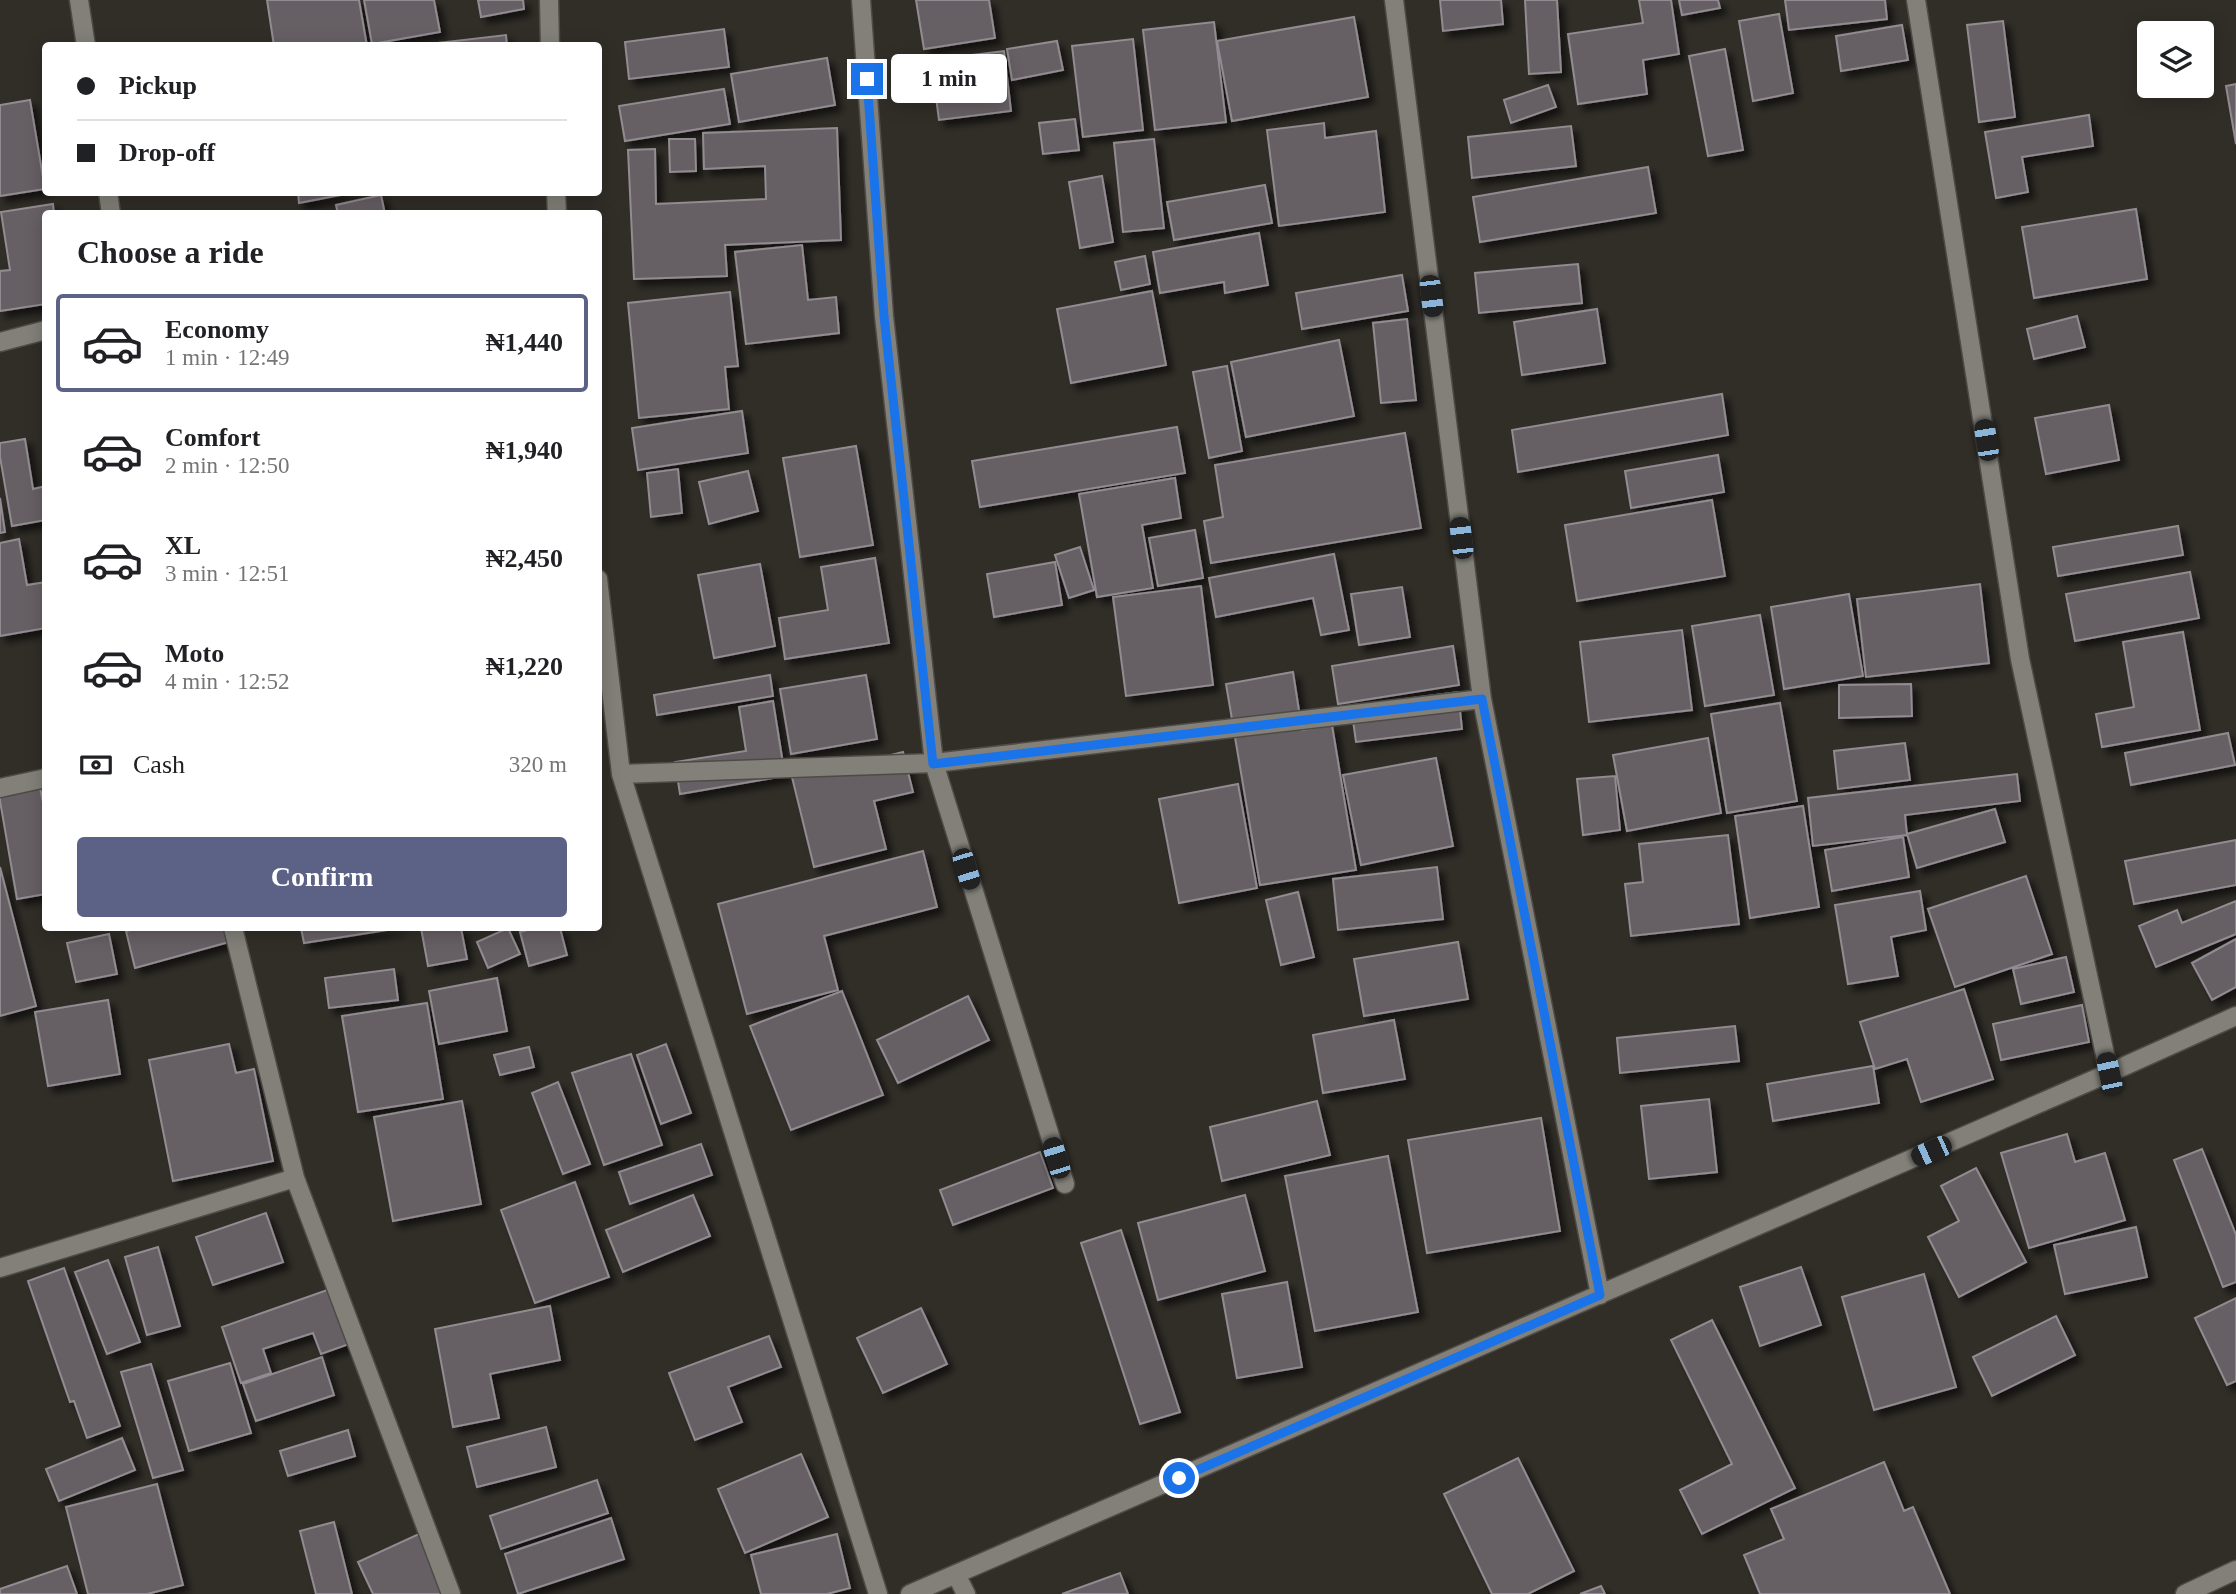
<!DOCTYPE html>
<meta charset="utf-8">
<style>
body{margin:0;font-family:"Times New Roman",serif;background:#f2f2f2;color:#202124;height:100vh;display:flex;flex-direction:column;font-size:26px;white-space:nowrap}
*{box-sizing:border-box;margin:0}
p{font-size:23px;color:#757577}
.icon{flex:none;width:38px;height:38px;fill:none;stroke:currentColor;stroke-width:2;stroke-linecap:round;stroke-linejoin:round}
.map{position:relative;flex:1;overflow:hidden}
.sheet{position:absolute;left:42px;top:210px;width:560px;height:721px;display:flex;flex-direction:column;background:#fff;border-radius:7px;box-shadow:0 4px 18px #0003}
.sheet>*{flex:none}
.banner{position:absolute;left:42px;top:42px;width:560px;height:154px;border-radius:7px;box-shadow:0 4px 18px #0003;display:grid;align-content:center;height:154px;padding:0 35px;background:#fff}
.tools{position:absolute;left:2137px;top:21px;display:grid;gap:14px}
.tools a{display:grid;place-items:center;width:77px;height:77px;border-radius:7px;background:#fff;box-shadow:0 4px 18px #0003;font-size:35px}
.end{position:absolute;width:32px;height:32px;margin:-16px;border:9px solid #1a73e8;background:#fff;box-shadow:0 0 0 4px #fff}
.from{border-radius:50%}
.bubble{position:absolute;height:49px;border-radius:7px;background:#fff;box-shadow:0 4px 18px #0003;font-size:23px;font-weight:800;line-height:49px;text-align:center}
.car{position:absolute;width:21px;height:42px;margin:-21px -10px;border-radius:9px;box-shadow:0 0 5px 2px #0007;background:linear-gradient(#222 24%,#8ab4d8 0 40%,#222 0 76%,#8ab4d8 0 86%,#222 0)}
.banner b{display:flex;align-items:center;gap:24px;height:66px;font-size:26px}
.banner b+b{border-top:2px solid #e0e0e0}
.banner i{width:18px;height:18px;background:#202124}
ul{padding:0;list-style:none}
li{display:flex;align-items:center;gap:21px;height:98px;margin:0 14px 10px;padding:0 21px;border:4px solid transparent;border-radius:7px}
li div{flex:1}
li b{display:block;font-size:26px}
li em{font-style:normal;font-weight:800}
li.current{border-color:#5b6286}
li>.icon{width:63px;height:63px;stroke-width:1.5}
h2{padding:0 35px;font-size:32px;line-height:84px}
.pay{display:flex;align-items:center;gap:18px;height:77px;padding:0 35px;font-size:26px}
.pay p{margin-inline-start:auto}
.cta{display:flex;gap:14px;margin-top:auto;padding:14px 35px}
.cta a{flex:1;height:80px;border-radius:7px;background:#5b6286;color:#fff;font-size:28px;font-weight:800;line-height:80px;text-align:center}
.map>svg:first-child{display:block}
</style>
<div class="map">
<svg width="2236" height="1594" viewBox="0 0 2236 1594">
<defs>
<filter id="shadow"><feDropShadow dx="6" dy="6" stdDeviation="3.5" flood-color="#0009"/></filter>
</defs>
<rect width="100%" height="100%" fill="#312e28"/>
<path fill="#665f64" stroke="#928b91" stroke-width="2" filter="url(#shadow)" d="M267,0H359L367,46H274Z
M364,0H434L440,32L372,44Z
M478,0H523L524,9L481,17Z
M916,0H989L995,38L924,49Z
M1440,0H1501L1503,24L1443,31Z
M1525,0H1557L1561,72L1529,74Z
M1639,0H1671L1679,54L1643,60L1647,94L1578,104L1568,34L1643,23Z
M1679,0H1718L1720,8L1682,15Z
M1785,0H1885L1887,19L1789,30Z
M1779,14L1793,93L1753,101L1739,21Z
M1354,17L1368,97L1232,121L1217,41Z
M2003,21L2015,117L1979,122L1967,25Z
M1214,22L1226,122L1155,130L1143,30Z
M1902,25L1908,60L1841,71L1836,36Z
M724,29L729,67L629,79L625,42Z
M506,35L507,46H412Z
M1133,39L1143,130L1083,137L1072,46Z
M1057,41L1063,70L1012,80L1007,49Z
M1725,49L1743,150L1708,156L1689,56Z
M1004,51L1011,111L939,120L931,60Z
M827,58L835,105L739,122L731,74Z
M2236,84V144L2226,86Z
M1548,85L1556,107L1511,123L1504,100Z
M724,89L730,124L625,141L619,106Z
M30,100L45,189L0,196V105Z
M2089,115L2093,146L2022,157L2028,192L1996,198L1985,132Z
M1075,119L1079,150L1043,154L1039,123Z
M1324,123L1325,138L1376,131L1385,212L1279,226L1267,130Z
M1571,126L1576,166L1472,178L1468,137Z
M837,128L841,240L725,245L727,276L634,279L628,150L655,149L656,204L766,199L765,166L704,169L703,133Z
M669,139H695L696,171L670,172Z
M1154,139L1164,228L1123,232L1114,143Z
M1648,167L1656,213L1480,242L1473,197Z
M1102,176L1113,242L1080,248L1069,182Z
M1265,185L1272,223L1174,240L1167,202Z
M298,192H356L299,203Z
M381,195L385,214H338L336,205Z
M53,204L54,214H46V304L0,311V271L10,270L1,212Z
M2136,209L2147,279L2034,298L2022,227Z
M1259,233L1268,285L1225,293L1224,282L1160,293L1153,252Z
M802,245L808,300L836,297L839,333L746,344L735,252Z
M1145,256L1150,284L1121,290L1115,262Z
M1578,264L1582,303L1479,313L1475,273Z
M1402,275L1408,311L1302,329L1296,293Z
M1152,291L1166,365L1071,383L1057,309Z
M730,292L738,366L725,367L729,409L639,418L628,303Z
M1597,309L1605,363L1522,375L1514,322Z
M2077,316L2085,347L2034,359L2027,329Z
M1407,319L1416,400L1381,403L1373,323Z
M1339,340L1354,416L1246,437L1231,362Z
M1227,366L1242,451L1209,458L1193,372Z
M1722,394L1728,435L1518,472L1512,430Z
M2109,405L2119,460L2046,474L2035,418Z
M742,411L748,453L638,470L632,428Z
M1177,427L1185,473L980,507L972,461Z
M1405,433L1421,528L1211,563L1204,521L1223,517L1215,465Z
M25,439L33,489L46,486V520L12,526L0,457V443Z
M856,446L873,545L800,557L783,458Z
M1718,455L1724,492L1631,508L1625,471Z
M678,469L682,513L651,517L647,473Z
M748,471L758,511L709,524L699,482Z
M1175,478L1181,518L1142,525L1153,588L1097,597L1079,494Z
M0,498L5,532L0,533Z
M1712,500L1725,576L1577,601L1565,525Z
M2178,526L2183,555L2058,576L2053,547Z
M1195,530L1203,578L1158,586L1149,538Z
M19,539L27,585L46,582V628L0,636V543Z
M1080,547L1094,590L1069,598L1055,555Z
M1334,554L1349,630L1321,635L1313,598L1216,617L1209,578Z
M875,558L889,643L785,659L779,618L828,610L821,567Z
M1055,562L1062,605L994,617L987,574Z
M760,564L775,646L714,658L698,575Z
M2190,572L2199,618L2075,641L2066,594Z
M1980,584L1989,663L1866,677L1857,599Z
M1201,586L1213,685L1126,696L1113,597Z
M1402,587L1410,637L1359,645L1351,594Z
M1849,594L1863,676L1784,689L1771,607Z
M1760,615L1774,695L1705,706L1692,626Z
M1682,630L1692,710L1589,722L1580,642Z
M2183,632L2200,730L2102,747L2096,714L2134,707L2123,642Z
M1453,646L1459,685L1338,704L1332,666Z
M1293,672L1302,730L1332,725L1356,870L1260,885L1226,684Z
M770,675L773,696L657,715L654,695Z
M866,675L877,739L791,754L780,689Z
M1911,684L1912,716L1839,718V685Z
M1458,692L1462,729L1356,742L1351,706Z
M773,701L785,776L680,794L675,762L746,751L739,707Z
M1780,703L1797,801L1727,813L1711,714Z
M2228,733L2235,765L2131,785L2125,753Z
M1708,738L1721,813L1627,831L1613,755Z
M1905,743L1910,780L1838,789L1834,751Z
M903,752L913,792L874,801L886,849L814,867L791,773L831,770Z
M1436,758L1453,846L1361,865L1343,775Z
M2017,774L2020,801L1905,815L1907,835L1813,846L1808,798Z
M1615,776L1620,830L1583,835L1577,779Z
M39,782L46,818V894L17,899L0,801V789Z
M1238,784L1257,888L1179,903L1159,799Z
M1803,806L1819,907L1750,918L1735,816Z
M1995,809L2005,842L1917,868L1907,834Z
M1728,835L1739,924L1631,936L1625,884L1643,882L1639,844Z
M1903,837L1909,877L1832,891L1825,850Z
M2236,840V885L2134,904L2125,861Z
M923,851L937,907L824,936L838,990L747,1014L718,904Z
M0,867L36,1006L0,1016Z
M1437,867L1443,919L1338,930L1333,879Z
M2026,876L2052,954L1955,987L1928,909Z
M1920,891L1926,930L1891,937L1898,976L1848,984L1835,905Z
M1298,892L1314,957L1281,965L1266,900Z
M2236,901V934L2156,967L2139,926L2177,910L2182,923Z
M140,928H225L229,942L135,968L126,931Z
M301,928H400L304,943Z
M421,928H461L467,959L428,966Z
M508,928L520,954L488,968L477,942Z
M535,928H560L567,955L529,966L520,932Z
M109,934L117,974L76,982L67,943Z
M2236,939V987L2212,1000L2192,963Z
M1458,942L1468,999L1364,1016L1354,959Z
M2066,957L2074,992L2021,1004L2013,969Z
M394,969L398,1000L329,1008L325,978Z
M497,978L507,1031L439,1044L429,991Z
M1964,989L1993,1079L1921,1102L1907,1059L1875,1069L1860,1022Z
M842,991L883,1095L791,1130L750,1026Z
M968,996L989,1040L898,1083L877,1040Z
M108,1000L120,1074L48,1086L35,1012Z
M427,1003L443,1099L358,1112L342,1016Z
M2082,1005L2089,1042L2001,1060L1993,1024Z
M1394,1020L1405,1079L1323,1093L1313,1035Z
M1735,1026L1739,1061L1620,1073L1617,1038Z
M229,1044L236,1073L254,1069L273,1161L173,1181L149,1060Z
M666,1044L691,1113L661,1124L637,1055Z
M529,1047L534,1067L500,1075L494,1055Z
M631,1054L662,1145L604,1165L572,1073Z
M1873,1066L1879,1103L1773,1121L1767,1084Z
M558,1082L590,1164L563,1174L532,1093Z
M1709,1099L1717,1172L1649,1179L1641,1106Z
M462,1101L481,1204L393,1221L374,1117Z
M1317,1101L1330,1155L1222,1181L1210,1127Z
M1541,1118L1560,1231L1427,1253L1408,1140Z
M2067,1134L2075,1162L2105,1153L2125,1220L2029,1248L2001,1153Z
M701,1144L712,1175L630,1204L619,1172Z
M2202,1149L2236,1235V1282L2223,1287L2174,1160Z
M1040,1152L1053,1188L953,1225L940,1190Z
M1388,1156L1418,1312L1315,1331L1285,1176Z
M1976,1168L2026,1262L1959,1297L1928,1237L1959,1221L1941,1186Z
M575,1182L609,1277L535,1303L501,1210Z
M693,1195L710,1236L623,1272L606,1230Z
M1245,1195L1265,1271L1158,1300L1138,1223Z
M266,1213L283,1262L213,1285L196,1237Z
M2136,1227L2147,1277L2065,1294L2054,1245Z
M1121,1230L1180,1412L1140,1424L1081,1243Z
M158,1247L180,1326L147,1335L125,1257Z
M108,1260L140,1342L107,1354L75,1272Z
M1801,1267L1821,1325L1760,1346L1740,1287Z
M64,1268L120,1426L87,1438L74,1401L70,1402L28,1281Z
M1924,1274L1956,1387L1874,1410L1842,1297Z
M1287,1282L1302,1367L1237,1378L1222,1294Z
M333,1288L352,1343L321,1354L313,1333L263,1349L271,1373L241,1383L222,1327Z
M2236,1298V1381L2227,1385L2195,1318Z
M550,1306L560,1360L490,1374L499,1418L453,1427L435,1329Z
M921,1308L947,1364L883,1393L857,1338Z
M2056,1316L2075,1355L1992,1396L1973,1357Z
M1712,1320L1795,1488L1702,1534L1680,1490L1732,1464L1671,1340Z
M769,1336L781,1367L728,1387L742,1422L695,1440L669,1373Z
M322,1357L334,1395L256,1421L243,1384Z
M230,1363L251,1433L189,1451L168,1381Z
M151,1364L183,1470L153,1478L121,1372Z
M546,1427L556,1467L477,1487L467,1447Z
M348,1430L355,1456L288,1476L280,1451Z
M122,1438L135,1470L59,1501L46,1469Z
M801,1454L828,1517L745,1553L718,1489Z
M1518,1458L1574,1571L1528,1594H1492L1444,1494Z
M1884,1462L1904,1511L1913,1507L1950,1594H1760L1744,1555L1784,1539L1771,1509Z
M597,1480L608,1513L501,1549L490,1516Z
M157,1484L183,1585L147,1594H88L66,1507Z
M611,1518L624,1559L518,1594L505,1554Z
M334,1522L352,1594H316L300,1531Z
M421,1533L449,1594H373L358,1562Z
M837,1534L850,1588L827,1594H761L751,1555Z
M67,1566L77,1594H0V1589Z
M1120,1573L1128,1594H1062Z
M1601,1586L1605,1594H1580Z"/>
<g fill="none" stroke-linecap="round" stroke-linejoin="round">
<defs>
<path id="street" d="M79,0L86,46
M549,0L550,46
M861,0L884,316L934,763L1065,1184
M1394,0L1482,699L1600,1295
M1916,0L2020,659L2109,1073
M108,192L111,214
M556,192L557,214
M0,342L46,330
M598,579L621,774L878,1594
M621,774L934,763L1482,699
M0,788L46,778
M233,928L295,1178L451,1594
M0,1268L295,1178
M956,1574L966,1594
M910,1594L2109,1073L2236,1016
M2185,1594L2236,1570"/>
</defs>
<use href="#street" stroke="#4e4b47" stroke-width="21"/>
<use href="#street" stroke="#828079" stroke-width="18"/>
</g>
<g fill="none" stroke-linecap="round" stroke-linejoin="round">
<path stroke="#1a73e8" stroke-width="9" d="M867,79L884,316L933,764L1482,699L1600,1295L1179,1478"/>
</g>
</svg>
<div class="tools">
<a><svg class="icon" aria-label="layers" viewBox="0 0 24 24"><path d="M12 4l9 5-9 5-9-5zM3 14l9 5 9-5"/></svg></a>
</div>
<i class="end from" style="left:1179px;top:1478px"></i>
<i class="end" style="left:867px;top:79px"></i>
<div class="bubble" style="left:891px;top:54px;width:116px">1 min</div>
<i class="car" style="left:1431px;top:296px;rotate:173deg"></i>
<i class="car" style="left:1986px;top:440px;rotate:351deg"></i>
<i class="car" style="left:1461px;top:538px;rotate:353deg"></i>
<i class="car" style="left:966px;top:869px;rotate:163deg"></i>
<i class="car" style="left:2109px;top:1073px;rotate:348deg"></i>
<i class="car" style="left:1931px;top:1151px;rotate:246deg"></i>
<i class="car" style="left:1056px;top:1158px;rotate:343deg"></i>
<div class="banner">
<b><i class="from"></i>Pickup</b>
<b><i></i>Drop-off</b>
</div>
<section class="sheet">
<h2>Choose a ride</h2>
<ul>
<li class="current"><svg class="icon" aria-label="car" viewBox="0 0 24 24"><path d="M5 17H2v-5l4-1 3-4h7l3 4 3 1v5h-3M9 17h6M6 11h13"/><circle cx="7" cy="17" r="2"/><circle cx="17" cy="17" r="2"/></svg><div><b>Economy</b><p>1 min · 12:49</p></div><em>₦1,440</em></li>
<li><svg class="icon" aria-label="car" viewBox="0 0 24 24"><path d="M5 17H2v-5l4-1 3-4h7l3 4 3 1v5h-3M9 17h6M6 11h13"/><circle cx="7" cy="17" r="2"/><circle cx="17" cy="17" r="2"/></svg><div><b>Comfort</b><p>2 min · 12:50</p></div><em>₦1,940</em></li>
<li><svg class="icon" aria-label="car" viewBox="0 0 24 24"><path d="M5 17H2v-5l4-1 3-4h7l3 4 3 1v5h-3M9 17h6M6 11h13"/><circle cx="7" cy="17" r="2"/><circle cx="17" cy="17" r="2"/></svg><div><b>XL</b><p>3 min · 12:51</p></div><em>₦2,450</em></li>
<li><svg class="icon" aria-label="car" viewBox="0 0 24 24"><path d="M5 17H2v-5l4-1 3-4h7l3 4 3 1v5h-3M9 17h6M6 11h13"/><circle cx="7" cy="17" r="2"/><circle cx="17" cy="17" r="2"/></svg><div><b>Moto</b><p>4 min · 12:52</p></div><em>₦1,220</em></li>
</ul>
<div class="pay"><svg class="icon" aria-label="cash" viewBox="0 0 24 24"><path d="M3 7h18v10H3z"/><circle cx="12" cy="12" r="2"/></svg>Cash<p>320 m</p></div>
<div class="cta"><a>Confirm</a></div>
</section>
</div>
